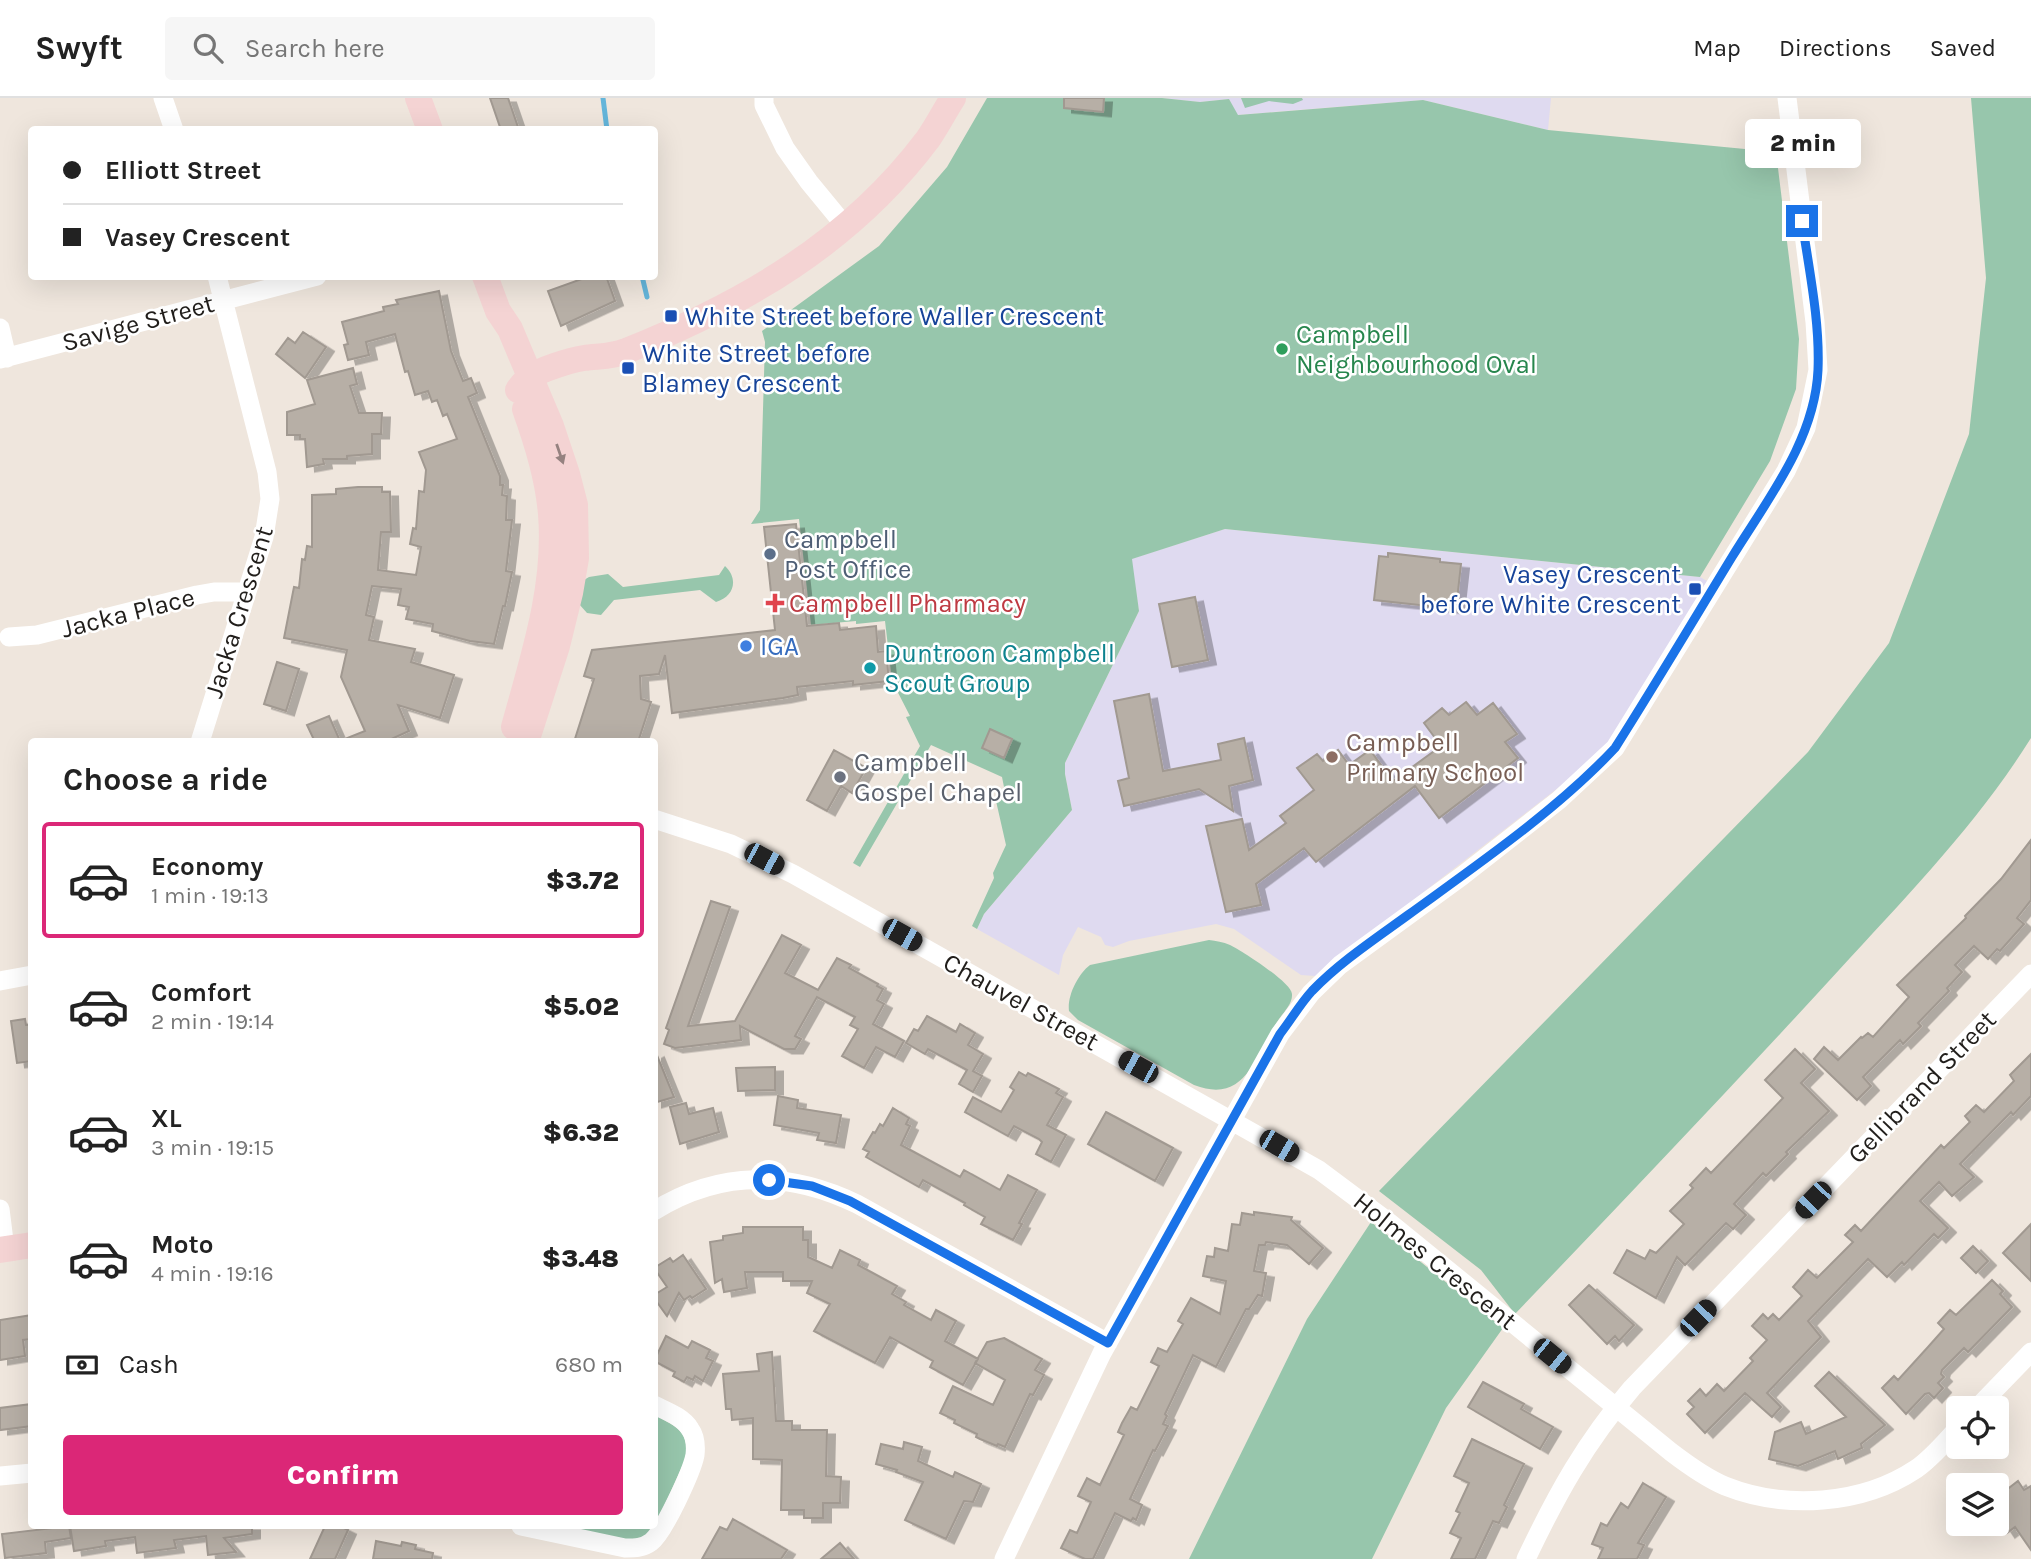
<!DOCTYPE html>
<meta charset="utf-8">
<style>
body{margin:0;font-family:Karla,sans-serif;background:#f6f6f6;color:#222;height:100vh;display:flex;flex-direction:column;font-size:26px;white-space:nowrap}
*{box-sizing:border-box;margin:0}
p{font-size:23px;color:#767676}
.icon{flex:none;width:38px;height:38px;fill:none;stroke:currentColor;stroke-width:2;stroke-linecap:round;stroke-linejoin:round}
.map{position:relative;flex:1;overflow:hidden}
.details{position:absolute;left:28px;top:640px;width:630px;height:791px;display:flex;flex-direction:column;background:#fff;border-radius:7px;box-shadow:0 7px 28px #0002}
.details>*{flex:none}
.top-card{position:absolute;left:28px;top:28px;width:630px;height:154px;border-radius:7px;box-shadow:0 7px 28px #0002;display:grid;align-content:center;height:154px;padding:0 35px;background:#fff}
.fabs{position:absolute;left:1946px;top:1298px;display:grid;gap:14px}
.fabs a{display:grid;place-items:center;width:63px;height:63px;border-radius:7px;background:#fff;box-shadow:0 7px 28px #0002;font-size:35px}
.end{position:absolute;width:32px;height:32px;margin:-16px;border:9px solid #1a73e8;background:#fff;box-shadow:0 0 0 4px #fff}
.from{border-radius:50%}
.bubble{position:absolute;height:49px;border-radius:7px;background:#fff;box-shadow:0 7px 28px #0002;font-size:23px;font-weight:800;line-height:49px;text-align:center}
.car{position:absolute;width:21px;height:42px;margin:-21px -10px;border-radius:9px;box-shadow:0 0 5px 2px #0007;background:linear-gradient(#222 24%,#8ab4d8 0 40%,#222 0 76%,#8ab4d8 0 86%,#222 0)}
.top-card b{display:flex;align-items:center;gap:24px;height:66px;font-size:26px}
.top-card b+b{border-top:2px solid #e0e0e0}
.top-card i{width:18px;height:18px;background:#222}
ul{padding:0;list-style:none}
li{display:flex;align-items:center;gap:21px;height:116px;margin:0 14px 10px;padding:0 21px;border:4px solid transparent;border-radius:7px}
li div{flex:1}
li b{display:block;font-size:26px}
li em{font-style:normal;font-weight:800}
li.selected{border-color:#db2777}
li>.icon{width:63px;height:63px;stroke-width:1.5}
h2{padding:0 35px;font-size:32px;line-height:84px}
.pay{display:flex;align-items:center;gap:18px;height:77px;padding:0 35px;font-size:26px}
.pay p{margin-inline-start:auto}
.cta{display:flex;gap:14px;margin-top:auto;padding:14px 35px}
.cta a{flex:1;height:80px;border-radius:7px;background:#db2777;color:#fff;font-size:28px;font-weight:800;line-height:80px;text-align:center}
header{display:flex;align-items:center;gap:42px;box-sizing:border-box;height:98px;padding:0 35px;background:#fff;border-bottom:2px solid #e0e0e0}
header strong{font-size:33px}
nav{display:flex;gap:38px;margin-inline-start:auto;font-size:24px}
.search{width:490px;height:63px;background:#f6f6f6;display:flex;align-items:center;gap:18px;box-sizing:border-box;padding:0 24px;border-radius:7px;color:#767676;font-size:26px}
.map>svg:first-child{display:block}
</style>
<header>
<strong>Swyft</strong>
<div class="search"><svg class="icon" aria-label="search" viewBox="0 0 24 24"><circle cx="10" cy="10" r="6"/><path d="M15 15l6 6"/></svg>Search here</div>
<nav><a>Map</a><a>Directions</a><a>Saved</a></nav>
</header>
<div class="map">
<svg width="2031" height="1461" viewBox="0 0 2031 1461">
<defs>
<filter id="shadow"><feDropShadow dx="8" dy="4.5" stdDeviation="0" flood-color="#0004"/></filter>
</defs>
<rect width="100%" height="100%" fill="#efe6dd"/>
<path fill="#dfdaf0" d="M1162,0H1551L1548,32L1423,2L1237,17L1229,1L1200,4Z
M1225,431L1700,479L1707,483L1622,629L1585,669L1315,878L1301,877L1234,831L1216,826L1129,843L1113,849L1105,847L1101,839L1078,829L1063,857L1059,877L977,831L984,816L1072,712L1065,676V665L1139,513L1131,461Z"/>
<path fill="#97c6ac" d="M987,0H1162L1200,4L1229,1L1238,17L1423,2L1548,32L1776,54L1799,241L1796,291L1770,363L1700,479L1225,431L1132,461L1139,513L1065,665V676L1072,712L984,816L977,831L972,828L994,780L993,775L1006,747L996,703L1004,689L1002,679L931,647L860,769L853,765L920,648L906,619L910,618L892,583L885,523L856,526V523L811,527L799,421L751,426L760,412L765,244L762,233L879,148L947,69Z
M1241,0H1302L1303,2L1293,6L1269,3L1245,10Z
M1971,0H2031V640C1978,725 1907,798 1839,872C1733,988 1624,1102 1515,1216L1481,1172L1379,1093L1808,654L1889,545L1969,336L1986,180Z
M725,468C739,481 734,499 716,504L700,492L614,502L601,517L587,515L579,506L584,482L589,479L608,476L623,489L719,477Z
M1209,842C1216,843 1223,844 1230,847C1242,853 1291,884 1292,896C1293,906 1282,916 1277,924C1255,958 1246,1007 1194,987L1078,922L1069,913C1067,898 1078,876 1090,867Z
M1371,1124L1503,1230L1446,1310L1372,1461H1189L1307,1221Z
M655,1317C676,1329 691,1333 685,1362L656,1426C651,1434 644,1440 634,1442C618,1445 576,1432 558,1428H654Z"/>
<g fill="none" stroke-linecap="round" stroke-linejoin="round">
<path stroke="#64b5da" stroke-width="5" d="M603,0L607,32
M642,178L647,199"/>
</g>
<path fill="#b7afa6" stroke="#a19991" stroke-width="2" filter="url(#shadow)" d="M490,0H508L519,32H501Z
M1064,0H1104L1103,14L1064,10Z
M590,178H606L615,203L561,228L548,193Z
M439,193L451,253L463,283L471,280L477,295L468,299L500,378V387H503L502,397L507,398L506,422H512L506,473L512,474L505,508H503L494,546L470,543L432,533L433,526L406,521L409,509L398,507L401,491L372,488L366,517L374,519L369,542L415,551L411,564L454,577L440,620L398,607L409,633L385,644H315L307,627L329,618L340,643L365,633L341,579L347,552L284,540L294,489L299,490L302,461L305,462L307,448L312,449V397L336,396V391L358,389H382V394H390L391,434H381L378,472L416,477L421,449L410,446L413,430L416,431L419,393L424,394L426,372L419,354L457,341L447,316L443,318L437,302L432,304L428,293L415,297L408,273L405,274L395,236L366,244L369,257L348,262L344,247L348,246L342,224L384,213L383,209L398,206L396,202Z
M303,234L326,249L305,280L276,256L288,240L295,245Z
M353,270L357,286L350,288L359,315H382L381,336H372V356L347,358V361H323L324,366L307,369L305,341H300V337H287V314L315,306L307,282Z
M796,426L807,528L839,525L840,532L876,528L878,554L886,553L889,583L853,587V583L797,589L798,597L783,600L672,615L665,557L659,576L640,578L641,601L651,604L638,644H574L594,581L584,578L592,552L775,532L764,429Z
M1388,455L1440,461V464L1461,466L1456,511L1374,502L1379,458L1388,459Z
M1195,499L1208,562L1172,569L1159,506Z
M277,564L299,571L286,613L264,606Z
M1149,596L1163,673L1221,662L1218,646L1244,640L1253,682L1229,688L1233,713L1199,691L1124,708L1118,683L1129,680L1114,603Z
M1466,604L1477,617L1493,605L1517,636L1505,644L1518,660L1439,720L1415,688L1316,764L1304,750L1256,786L1261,807L1226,814L1206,728L1242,721L1249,752L1286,725L1280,718L1314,692L1297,670L1317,656L1323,663L1338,652L1349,667L1370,652L1393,683L1441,648L1424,625L1442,610L1449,617Z
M990,631L1012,641L1004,660L982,650Z
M834,652L866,670L852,695L841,688L827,713L807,702Z
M2031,742V802L2017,820L2024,826L2000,853L1997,851L1988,861L1974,848L1955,867L1962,874L1947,890L1949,893L1918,925L1921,928L1903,946L1900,942L1863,979L1871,988L1857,1002L1814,961L1824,949L1838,962L1861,939L1862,940L1868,935L1873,939L1909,899L1897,887L1966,820L1965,818L2001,781Z
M711,803L730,809L688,928L735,923L782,837L801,847L785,875L818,892L837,860L851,867L849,870L878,886L877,888L883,891L877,902L884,906L873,926L904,943L895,959L876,949L864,970L842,958L858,931L850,927L855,919L817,899L795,938L801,941L795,951H784L740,928L741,942L675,950L664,946L669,932L666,930Z
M927,918L956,934L960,926L975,935L968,947L983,956L973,973L982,978L973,994L959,986L967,972L928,951L925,956L906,945L914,931L918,933Z
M25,921L26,927H32V963L17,965L11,923Z
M1795,951L1815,971L1801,985L1829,1013L1786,1054L1788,1056L1766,1078L1763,1075L1734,1106L1746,1117L1733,1131L1726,1125L1685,1167L1677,1159L1656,1200L1614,1175L1627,1152L1645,1161L1650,1152L1656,1155L1684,1126L1670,1113L1693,1090L1690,1087L1706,1070L1711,1075L1783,1000L1765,982Z
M656,955L674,999L654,1005V956Z
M2031,956V998L2013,1017L2011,1014L1960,1066L1974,1079L1952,1098L1939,1084L1920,1103L1948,1130L1938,1140L1934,1136L1904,1167L1902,1164L1887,1179L1868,1161L1808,1223L1821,1239L1767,1295L1781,1309L1772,1319L1745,1295L1705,1335L1687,1316L1694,1309L1688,1303L1700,1291L1706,1298L1717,1286L1724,1293L1753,1263L1750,1260L1767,1242L1752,1228L1763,1216L1768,1221L1773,1216L1779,1222L1802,1198L1793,1189L1808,1172L1817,1180L1853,1144L1845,1137L1855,1127L1861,1133L1941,1047L1944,1050L1970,1024L1965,1018L1976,1007L1984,1014L2014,983L2010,977Z
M775,969V992L738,993L736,970Z
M1019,974L1026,978L1028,975L1059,991L1056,995L1063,999L1047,1027L1066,1037L1051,1064L1036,1056L1042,1044L1039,1041L1014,1028L1008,1038L965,1014L973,999L1001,1014L1014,992L1010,989Z
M778,998L798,1002L797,1010L841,1017L836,1045L817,1042L819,1035L774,1027Z
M686,1005L689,1016L713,1010L719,1034L680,1046L670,1009Z
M893,1010L909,1020L906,1026L910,1028L901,1047L960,1079L964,1072L1000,1092L1008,1077L1037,1092L1019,1125L1022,1126L1013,1142L981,1126L985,1119L964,1107L965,1105L923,1082L919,1089L866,1059L869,1054L863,1051L873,1034L875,1035L880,1026L883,1028Z
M1106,1014L1173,1050L1155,1083L1088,1046Z
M1254,1114L1292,1119L1291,1122L1323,1150L1309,1166L1287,1147L1266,1144L1265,1147H1259L1254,1173L1266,1175L1262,1198L1258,1197L1249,1211H1246L1216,1269L1193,1257L1165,1316L1167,1318L1163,1326L1168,1328L1155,1353L1153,1352L1130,1401L1142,1407L1136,1422L1133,1420L1131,1423L1115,1415L1093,1461H1085L1061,1450L1070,1432L1077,1435L1091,1404L1078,1398L1087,1380L1100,1387L1124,1337L1118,1334L1122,1325L1131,1309L1137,1312L1159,1268L1151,1264L1158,1250L1167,1254L1183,1226L1178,1223L1191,1200L1220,1216L1226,1183L1203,1178L1207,1158L1214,1159L1215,1150L1228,1153L1232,1126L1240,1127L1242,1115L1254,1117Z
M2031,1126V1183L2003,1155Z
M743,1129H803V1142H808V1159L832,1170L840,1152L860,1162L858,1167L897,1188L892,1196L906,1204L904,1207L931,1222L936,1212L956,1223L945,1243L978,1261L963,1287L930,1269L933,1263L890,1239L875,1265L814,1233L830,1206L807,1195L812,1183H783V1174H745L747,1190L724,1194L722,1181L715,1185L710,1144L723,1142V1138L743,1135Z
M1973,1148L1988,1163L1976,1175L1961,1160Z
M683,1157L706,1191L692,1200L690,1198L684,1202L679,1195L667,1218L654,1200V1197L667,1189L654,1170L670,1160L673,1164Z
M1992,1182L2003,1193L2000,1196L2012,1209L1968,1254L1964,1250L1942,1272L1941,1276L1944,1279L1938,1285L1943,1290L1934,1300L1929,1295L1925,1296L1906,1316L1882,1290L1894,1278L1898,1282L1928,1249L1944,1231L1938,1225L1950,1212L1956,1217Z
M1589,1187L1634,1227L1619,1243L1615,1238L1607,1246L1569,1207Z
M32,1217V1241L23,1242L25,1258L0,1262V1222Z
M666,1238L688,1250L692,1243L710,1252L706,1260L713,1263L703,1283L695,1278L693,1282L687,1279L684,1284L673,1278L675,1274L654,1263Z
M1004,1240L1042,1261L1035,1272L1044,1277L1033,1297L1030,1296L1005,1349L998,1346L997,1348L980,1341L976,1339L977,1336L954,1325L955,1322L940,1315L953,1288L993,1307L1005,1282L975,1265L987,1244Z
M772,1254L776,1323H792V1332H827L826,1378L841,1379L840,1405H823V1420H804V1412H781L782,1362L753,1361V1320L732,1322L731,1311H726L723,1276L759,1273L757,1256Z
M1829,1274L1885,1327L1861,1346L1862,1350L1838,1361L1835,1353L1798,1368L1769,1361L1775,1334L1801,1324L1806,1336L1846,1319L1815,1288Z
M1483,1284L1524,1306L1521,1311L1553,1329L1540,1351L1468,1309Z
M32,1306V1328L0,1332V1310Z
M1472,1341L1524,1366L1504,1407L1507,1409L1499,1425L1493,1423L1475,1461H1451L1461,1440L1450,1435L1460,1415L1456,1413L1469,1385L1454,1378Z
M904,1344L922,1349L918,1363L953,1379L955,1374L981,1386L973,1404L964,1403L946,1441L905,1422L923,1384L896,1374L897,1372L876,1366L881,1346L903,1351Z
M2018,1383L2024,1392L2031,1388V1452L2015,1429L2007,1435L1997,1420V1403L2007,1396L2005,1393Z
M1643,1385L1666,1399L1638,1445L1644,1447L1637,1461H1598L1603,1450L1592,1446L1601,1425L1607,1428L1621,1405L1628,1410Z
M733,1421L787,1452L781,1461H702L720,1429L727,1432Z
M69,1428L71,1440L45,1444L46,1455L5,1460L2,1436Z
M70,1428H252V1436L224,1440L236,1454L208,1457L206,1438L174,1442L176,1450L137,1455L135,1439L105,1443L106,1448L74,1453Z
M325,1428H340L348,1432L335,1461H310Z
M376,1443L401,1448L402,1444L416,1447L415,1451L433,1455L432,1461H373Z
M840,1445L854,1461H821Z"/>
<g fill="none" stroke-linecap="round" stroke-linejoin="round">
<path stroke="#fff" stroke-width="19" d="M163,0L174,32
M764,0V7L785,50L809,84L846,129
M0,230L7,260
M0,261L317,178
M9,539L37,537L197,497L214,494H247
M200,644L264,439L270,401L267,374L217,178
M654,721L731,746L793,776L1319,1072L1390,1125L1671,1354C1688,1367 1706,1380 1725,1388C1785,1412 1862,1407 1916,1371C1932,1360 1945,1344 1958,1330
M0,883L32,877
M0,1111L5,1151
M654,1113C720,1072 789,1073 857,1106L1108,1245
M1976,1311L2031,1254
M0,1378L32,1375
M521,1428L625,1450C635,1450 643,1450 651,1444C664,1434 692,1373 695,1357C696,1348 695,1338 690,1331C683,1319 666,1313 654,1307
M1004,1461L1102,1255L1280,936L1311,895L1340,867L1462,778L1559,702L1615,650L1786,373L1806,330L1818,272L1815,224L1787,0
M1526,1461C1557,1396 1585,1345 1632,1290L2031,876"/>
<path stroke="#f4d3d3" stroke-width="26" d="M418,0L430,32
M485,178L498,213L510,231L551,328L567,376L575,407L576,460L570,495L557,548L526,644
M518,292C521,288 525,283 529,280C538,272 571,262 584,260C598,258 612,259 626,253C744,206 850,145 928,41C937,28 944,14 953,0
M514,629C533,560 557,489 551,416C548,380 537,345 525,311
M0,1152L32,1147"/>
</g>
<defs><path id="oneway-solid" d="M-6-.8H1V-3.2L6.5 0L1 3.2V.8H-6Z" transform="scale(1.75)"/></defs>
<use fill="#958280" href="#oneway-solid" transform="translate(560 356) rotate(71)"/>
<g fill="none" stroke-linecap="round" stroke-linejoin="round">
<path stroke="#1a73e8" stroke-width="9" d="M769,1082L812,1088L850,1103L1108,1245L1280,936C1291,922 1300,906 1312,893C1340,864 1375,841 1408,817C1477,767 1557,712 1615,650C1655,587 1693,523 1732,459C1767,402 1815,342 1818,272C1820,223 1809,172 1802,123"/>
</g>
<g fill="#1a4fb4" stroke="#fff" stroke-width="2.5">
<rect x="664" y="211" width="14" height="14" rx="3.5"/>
<rect x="621" y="263" width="14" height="14" rx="3.5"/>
<rect x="1688" y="484" width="14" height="14" rx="3.5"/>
</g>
<circle fill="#2e9e5b" stroke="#fff" stroke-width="2.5" cx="1282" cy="251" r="7"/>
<circle fill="#5c6f8a" stroke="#fff" stroke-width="2.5" cx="770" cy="456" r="7"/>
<path fill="#e0444e" stroke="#fff" stroke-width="2.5" d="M771.5 494.5h7v7h7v7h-7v7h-7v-7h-7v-7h7z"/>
<circle fill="#3f7fe0" stroke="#fff" stroke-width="2.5" cx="746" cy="548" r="7"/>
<circle fill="#0f9aa8" stroke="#fff" stroke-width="2.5" cx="870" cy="570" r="7"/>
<circle fill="#8d6e63" stroke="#fff" stroke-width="2.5" cx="1332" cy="659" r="7"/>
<circle fill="#6b7280" stroke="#fff" stroke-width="2.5" cx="840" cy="679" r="7"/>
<g text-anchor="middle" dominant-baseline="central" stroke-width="5" stroke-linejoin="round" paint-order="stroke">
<g font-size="26" fill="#164399" stroke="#fff" text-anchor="start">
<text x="685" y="218">White Street before Waller Crescent</text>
<text x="642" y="255">White Street before<tspan x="642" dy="30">Blamey Crescent</tspan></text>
<text x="1681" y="476" text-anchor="end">Vasey Crescent<tspan x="1681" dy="30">before White Crescent</tspan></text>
</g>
<g font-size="26" fill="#211e1b" stroke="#fff">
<text transform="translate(138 225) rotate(-15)">Savige Street</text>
<text transform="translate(239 514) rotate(-73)">Jacka Crescent</text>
<text transform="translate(128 515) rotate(-14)">Jacka Place</text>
<text transform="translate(1021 904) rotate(29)">Chauvel Street</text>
<text transform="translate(1922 989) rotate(-46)">Gellibrand Street</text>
<text transform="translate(1435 1163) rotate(39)">Holmes Crescent</text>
</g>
<g font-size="26" fill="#27864d" stroke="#fff" text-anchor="start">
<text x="1296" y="236">Campbell<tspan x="1296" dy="30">Neighbourhood Oval</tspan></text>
</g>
<g font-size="26" fill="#4e5e75" stroke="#fff" text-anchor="start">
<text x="784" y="441">Campbell<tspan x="784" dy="30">Post Office</tspan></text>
</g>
<g font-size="26" fill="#be3a42" stroke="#fff" text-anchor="start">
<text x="789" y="505">Campbell Pharmacy</text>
</g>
<g font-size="26" fill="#366cbe" stroke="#fff" text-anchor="start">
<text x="760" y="548">IGA</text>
</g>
<g font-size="26" fill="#0d838f" stroke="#fff" text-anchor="start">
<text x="884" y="555">Duntroon Campbell<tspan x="884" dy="30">Scout Group</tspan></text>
</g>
<g font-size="26" fill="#785e54" stroke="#fff" text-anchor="start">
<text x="1346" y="644">Campbell<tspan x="1346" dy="30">Primary School</tspan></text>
</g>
<g font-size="26" fill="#5b616d" stroke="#fff" text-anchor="start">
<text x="854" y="664">Campbell<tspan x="854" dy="30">Gospel Chapel</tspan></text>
</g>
</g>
</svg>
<div class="fabs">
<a><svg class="icon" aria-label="locate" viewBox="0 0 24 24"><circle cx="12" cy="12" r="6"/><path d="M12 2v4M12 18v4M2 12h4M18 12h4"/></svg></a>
<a><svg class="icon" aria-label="layers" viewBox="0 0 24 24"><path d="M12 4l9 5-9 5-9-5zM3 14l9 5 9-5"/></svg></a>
</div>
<i class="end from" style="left:769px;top:1082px"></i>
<i class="end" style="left:1802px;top:123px"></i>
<div class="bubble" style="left:1745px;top:21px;width:116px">2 min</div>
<i class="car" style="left:764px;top:761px;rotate:118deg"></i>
<i class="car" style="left:902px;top:837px;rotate:119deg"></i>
<i class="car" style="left:1138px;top:969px;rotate:299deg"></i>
<i class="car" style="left:1279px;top:1048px;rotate:120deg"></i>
<i class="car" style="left:1813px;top:1102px;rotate:224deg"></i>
<i class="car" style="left:1698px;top:1220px;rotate:44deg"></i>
<i class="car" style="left:1552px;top:1258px;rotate:129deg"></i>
<div class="top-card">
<b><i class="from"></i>Elliott Street</b>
<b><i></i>Vasey Crescent</b>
</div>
<section class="details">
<h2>Choose a ride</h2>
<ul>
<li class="selected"><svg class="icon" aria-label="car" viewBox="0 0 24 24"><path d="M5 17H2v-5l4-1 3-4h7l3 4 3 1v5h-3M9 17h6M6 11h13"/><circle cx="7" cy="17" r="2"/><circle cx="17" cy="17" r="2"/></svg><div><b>Economy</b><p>1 min · 19:13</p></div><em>$3.72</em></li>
<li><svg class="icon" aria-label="car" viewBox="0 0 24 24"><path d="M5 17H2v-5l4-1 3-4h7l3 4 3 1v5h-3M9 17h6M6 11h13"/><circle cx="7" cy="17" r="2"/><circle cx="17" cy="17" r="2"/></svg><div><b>Comfort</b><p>2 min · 19:14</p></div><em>$5.02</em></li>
<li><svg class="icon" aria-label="car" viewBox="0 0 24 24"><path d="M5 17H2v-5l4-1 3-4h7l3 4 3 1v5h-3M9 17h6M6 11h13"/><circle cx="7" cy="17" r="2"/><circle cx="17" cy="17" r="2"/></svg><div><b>XL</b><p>3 min · 19:15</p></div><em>$6.32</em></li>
<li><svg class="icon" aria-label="car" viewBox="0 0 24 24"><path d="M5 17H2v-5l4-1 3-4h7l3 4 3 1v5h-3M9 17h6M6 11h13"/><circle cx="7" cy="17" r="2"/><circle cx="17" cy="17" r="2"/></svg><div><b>Moto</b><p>4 min · 19:16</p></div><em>$3.48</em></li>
</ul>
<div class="pay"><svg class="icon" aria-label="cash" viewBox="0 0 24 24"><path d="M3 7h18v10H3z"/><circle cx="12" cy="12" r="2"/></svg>Cash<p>680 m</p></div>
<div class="cta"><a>Confirm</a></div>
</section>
</div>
